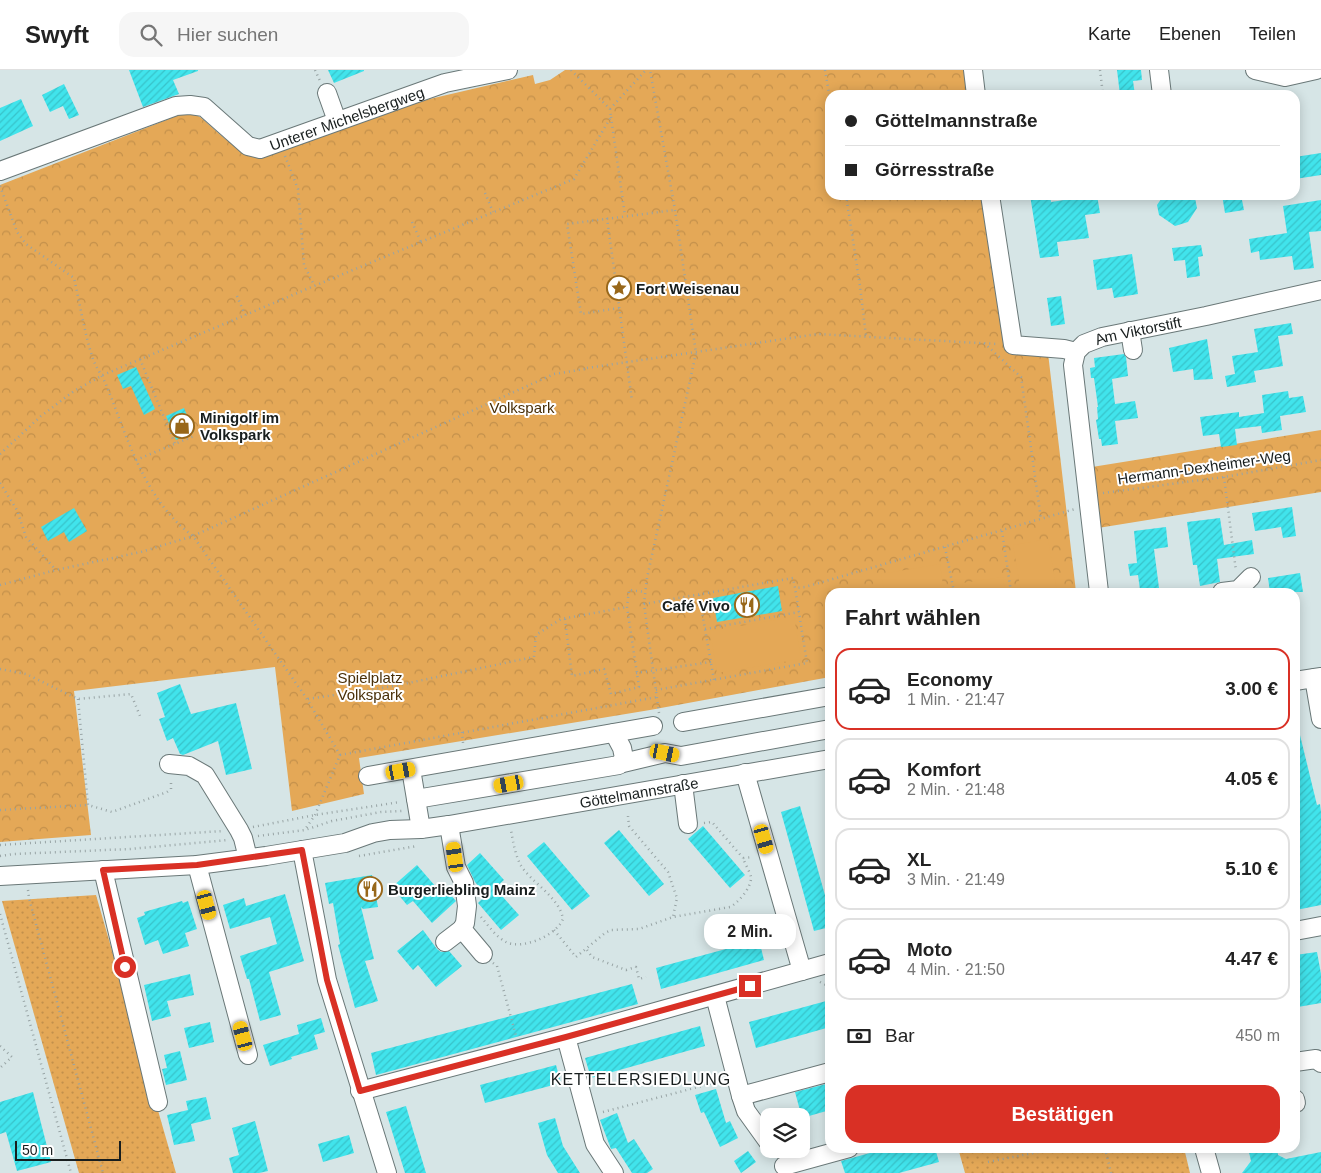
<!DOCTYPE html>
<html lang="de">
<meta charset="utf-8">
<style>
body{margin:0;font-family:Arial,sans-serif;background:#f6f6f6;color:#222;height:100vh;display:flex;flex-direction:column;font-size:19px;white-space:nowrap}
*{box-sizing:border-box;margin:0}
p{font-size:16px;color:#767676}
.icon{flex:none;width:28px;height:28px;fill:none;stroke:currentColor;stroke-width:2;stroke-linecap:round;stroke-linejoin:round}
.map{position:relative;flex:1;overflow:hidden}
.details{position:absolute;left:825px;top:518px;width:475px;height:565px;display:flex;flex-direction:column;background:#fff;border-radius:15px;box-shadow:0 2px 12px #0003}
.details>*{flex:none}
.top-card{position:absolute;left:825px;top:20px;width:475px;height:110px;border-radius:15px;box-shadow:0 2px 12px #0003;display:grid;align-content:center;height:110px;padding:0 20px;background:#fff}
.controls{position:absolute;left:760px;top:1038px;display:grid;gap:10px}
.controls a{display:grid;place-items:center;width:50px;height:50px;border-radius:10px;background:#fff;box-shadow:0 2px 12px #0003;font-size:25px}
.scale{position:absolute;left:15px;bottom:12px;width:106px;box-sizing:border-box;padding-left:5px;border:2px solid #181e1e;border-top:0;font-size:14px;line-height:18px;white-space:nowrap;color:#181e1e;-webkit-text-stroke:4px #fff;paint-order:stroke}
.end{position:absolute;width:22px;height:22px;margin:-11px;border:6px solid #d93025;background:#fff;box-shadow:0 0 0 2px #fff}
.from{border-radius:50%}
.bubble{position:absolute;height:35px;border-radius:15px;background:#fff;box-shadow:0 2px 12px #0003;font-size:16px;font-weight:700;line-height:35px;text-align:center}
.car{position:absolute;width:15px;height:30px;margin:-15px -8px;border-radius:6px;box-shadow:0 0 4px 1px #0007;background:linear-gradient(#f5c518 24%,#345 0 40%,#f5c518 0 76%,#345 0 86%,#f5c518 0)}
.top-card b{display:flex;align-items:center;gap:18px;height:48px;font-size:19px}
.top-card b+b{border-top:1px solid #e0e0e0}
.top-card i{width:12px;height:12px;background:#222}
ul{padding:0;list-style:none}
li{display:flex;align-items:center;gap:15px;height:82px;margin:0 10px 8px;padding:0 10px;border:2px solid #e0e0e0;border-radius:15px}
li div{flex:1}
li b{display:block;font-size:19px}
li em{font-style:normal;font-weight:700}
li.active{border-color:#d93025}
li>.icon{width:45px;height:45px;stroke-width:1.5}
h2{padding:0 20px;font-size:22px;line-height:60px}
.pay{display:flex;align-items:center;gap:12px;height:55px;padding:0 20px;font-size:19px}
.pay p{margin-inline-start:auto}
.button{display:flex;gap:10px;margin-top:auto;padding:10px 20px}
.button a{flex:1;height:58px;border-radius:15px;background:#d93025;color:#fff;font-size:20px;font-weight:700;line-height:58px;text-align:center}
header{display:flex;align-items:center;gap:30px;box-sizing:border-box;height:70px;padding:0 25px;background:#fff;border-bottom:1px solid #e0e0e0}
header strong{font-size:24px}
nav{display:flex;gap:28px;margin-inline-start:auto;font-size:18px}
.search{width:350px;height:45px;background:#f6f6f6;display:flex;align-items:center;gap:12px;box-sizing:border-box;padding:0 18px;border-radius:15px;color:#767676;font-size:19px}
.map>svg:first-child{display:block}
</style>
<header>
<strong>Swyft</strong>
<div class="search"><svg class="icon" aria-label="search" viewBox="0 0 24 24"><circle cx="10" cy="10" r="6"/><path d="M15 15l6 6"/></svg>Hier suchen</div>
<nav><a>Karte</a><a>Ebenen</a><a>Teilen</a></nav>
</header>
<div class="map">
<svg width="1321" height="1103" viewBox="0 0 1321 1103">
<defs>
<pattern id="park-crowns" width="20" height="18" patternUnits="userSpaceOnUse" patternTransform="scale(1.25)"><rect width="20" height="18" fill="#e4a857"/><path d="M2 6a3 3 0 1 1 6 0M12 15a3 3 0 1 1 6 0" fill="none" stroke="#c3904b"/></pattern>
<pattern id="garden-dots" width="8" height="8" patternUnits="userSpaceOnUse" patternTransform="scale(1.25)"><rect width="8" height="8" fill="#e4a857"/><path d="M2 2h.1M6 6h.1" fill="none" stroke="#c3904b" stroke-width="1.8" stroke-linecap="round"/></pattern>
<pattern id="building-hatch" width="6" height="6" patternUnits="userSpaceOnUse" patternTransform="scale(1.25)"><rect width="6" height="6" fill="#41e4ec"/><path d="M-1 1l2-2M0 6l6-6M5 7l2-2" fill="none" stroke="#38c3ca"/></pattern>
</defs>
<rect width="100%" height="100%" fill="#d6e5e6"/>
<path fill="url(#park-crowns)" d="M565,0H965L969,25H830V125H983L1005,280L1048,283L1076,522H830V607L650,640L359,688L364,724L292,741L275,597L74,621L91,765L0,772V115L179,45L194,44L200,47C219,63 236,82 262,88L421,31L533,5L535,14L550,10Z
M1321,360V422L1098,458L1092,397Z"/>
<path fill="url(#garden-dots)" d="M96,825L176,1103H79L2,831Z
M958,1078H1184L1190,1103H965Z"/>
<path fill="#e4a857" d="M1048,469L1057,522H1021L1013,475Z
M940,494L944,522H884L881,504Z
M1003,507L1005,522H963L962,513Z
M794,547L801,589L717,603L710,561Z"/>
<path fill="url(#building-hatch)" d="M129,0H198V1L173,10L179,24L143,37Z
M328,0H364V1L334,13Z
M1117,0H1141L1142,10L1133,11L1135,25H1120Z
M64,14L79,45L69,49L63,36L50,42L42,25Z
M21,29L33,56L0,71V38Z
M1321,83V105L1295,109V87Z
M1030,125H1050L1051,132L1097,125L1100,143L1085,145L1089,168L1057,172L1059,186L1040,188Z
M1164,125H1190L1195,128L1197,138L1188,152L1175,156L1159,145L1157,135Z
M1222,125H1241L1244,140L1225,143Z
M1321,130V161L1309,162L1314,198L1294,200L1292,186L1260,190L1259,181L1251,183L1249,169L1287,163L1283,136Z
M1201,175L1203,186L1198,187L1200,206L1187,208L1185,190L1174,191L1172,178Z
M1132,184L1138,224L1114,228L1112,218L1097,220L1093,190Z
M1061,226L1065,254L1051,256L1047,228Z
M1291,253L1293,264L1278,266L1283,296L1254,301L1256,312L1227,317L1225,306L1235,304L1232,286L1258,282L1254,259Z
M1207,269L1213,309L1194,310L1193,299L1173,302L1169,278Z
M1124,284L1126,287L1128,306L1112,309L1115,334L1135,331L1138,348L1115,351L1118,374L1102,376L1101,369H1099L1096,350L1098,349L1097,337H1098L1094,308H1091L1090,298L1095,297L1094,288Z
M136,297L155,339L144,345L131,316L123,319L117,305Z
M1288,321L1289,328L1303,326L1306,342L1280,346L1282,360L1262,363L1261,356L1235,359L1237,375L1221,377L1219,364L1203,366L1200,347L1239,342V347L1264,343L1262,325Z
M184,338L194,362L176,370L166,346Z
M1292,437L1296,466L1283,468L1281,457L1255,461L1252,443Z
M74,438L87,461L69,472L64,462L48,471L41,457Z
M1220,448L1224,475L1252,470L1254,484L1217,489L1220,512L1200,516L1197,495H1193L1187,452Z
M1166,457L1168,477L1154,479L1159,518L1140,520L1138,505L1130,506L1128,494L1137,493L1134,461Z
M1300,503L1303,522H1270L1268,508Z
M778,516L782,541L717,552L713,528Z
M180,614L191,644L236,633L252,699L226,705L218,671L183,685L180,684L173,668L167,671L159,649L165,647L157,623Z
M1299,661L1317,735L1320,734L1321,742V835L1296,840L1295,832V662Z
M800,736L830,843V857L814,861L781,742Z
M703,756L745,805L730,818L688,769Z
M619,760L664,814L649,826L604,773Z
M544,772L590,826L572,840L527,786Z
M480,783L504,810L495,818L519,845L501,860L478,833L486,825L475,812L467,795Z
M417,795L436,817L440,813L456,831L432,853L413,831L407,835L392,817Z
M372,805L378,837L363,839L361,837L374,889L365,891L378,931L355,938L338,875L340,874L333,833L329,834L325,813Z
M285,824L304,891L269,902L281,945L260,951L249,909H247L240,886L277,874L270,847L230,859L223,835L244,828L246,836Z
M182,831L183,833L188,831L197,859L185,863L189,876L163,884L158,870L145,875L137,848L145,845L144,842Z
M423,860L437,879L441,882L449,881L462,896L436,917L418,895L413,900L397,881Z
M759,870L764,890L661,919L656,898Z
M1317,882L1321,904V933L1298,937L1295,917V885Z
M190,904L194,925L167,931L171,946L152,951L144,915Z
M632,914L638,934L376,1005L371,983Z
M830,930V957L756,978L749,952Z
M321,948L325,962L314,965L318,979L291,987L292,989L270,996L263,975L299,964L297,955Z
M210,952L214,972L189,978L184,958Z
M700,956L705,976L591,1008L585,988Z
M180,981L187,1010L166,1015L162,999L167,998L164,985Z
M556,995L561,1013L485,1033L480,1015Z
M830,1013V1040L802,1048L795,1022Z
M716,1019L726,1053L730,1051L738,1068L720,1077L704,1042L701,1043L695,1025Z
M33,1022L51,1092L17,1101L6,1062L0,1064V1032Z
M206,1027L211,1049L191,1054L195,1071L174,1075L167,1045L188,1040L186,1031Z
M406,1036L413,1060L426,1103H405L386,1042Z
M617,1043L628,1073L634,1069L653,1099L647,1103H632L616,1078L611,1079L600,1050Z
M555,1048L563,1076L580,1103H558L547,1085L538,1053Z
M255,1051L268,1101L259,1103H233L229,1088L239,1085L232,1058Z
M349,1065L354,1083L323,1092L318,1074Z
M888,1078H935L939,1092L899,1103H845L841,1091Z
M1248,1078H1277L1278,1085L1286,1089L1321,1082V1103H1242L1251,1091Z
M748,1081L756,1092L741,1103L734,1091Z"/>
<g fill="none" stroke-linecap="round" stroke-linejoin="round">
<defs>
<g id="minor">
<path d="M973,0L976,25"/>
<path d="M1159,0L1162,25"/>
<path d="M1255,0L1285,7L1316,0"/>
<path d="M327,23L337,51"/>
<path id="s1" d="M0,101L176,36L190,35L204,37L248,76L260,79L445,13L508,0"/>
<path d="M990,125L1013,275L1064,279L1076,282"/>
<path d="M1130,261L1133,280"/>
<path id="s2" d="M1099,522L1073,295L1076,282L1084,274L1102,267L1206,246L1321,220"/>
<path d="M1222,522L1238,520L1251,507"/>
<path d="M1314,608L1321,649"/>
<path d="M1295,611L1321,607"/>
<path d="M683,652L830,626"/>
<path d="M623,693L665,683L681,686L830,659"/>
<path d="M169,694L189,696L205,705L239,760L243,768L248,788"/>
<path d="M411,699L421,759"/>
<path d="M745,703L802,901"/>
<path d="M368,706L653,656"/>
<path d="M683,714L688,754"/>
<path d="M416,729L619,695L624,688L622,678L614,663"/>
<path d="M449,755L456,797L464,813L467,836L465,853L462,859L483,884"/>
<path d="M302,780L327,910L387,1103"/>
<path d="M197,795L248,985"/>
<path d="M103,800L158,1032"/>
<path id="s3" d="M0,806L197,795L266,786L345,773L373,763L390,760L421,759L449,755L830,689"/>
<path d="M1295,861L1321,856"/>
<path d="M445,872L462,859"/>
<path d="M715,926L741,1026L746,1041L769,1073"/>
<path d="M566,967L595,1074L614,1103"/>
<path d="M1295,992L1316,989L1321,993"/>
<path d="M360,1021L566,967L830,893"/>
<path d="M741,1026L830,1002"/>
<path d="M1295,1029L1296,1033"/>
<path d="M1204,1078L1211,1103"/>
<path d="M784,1096L849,1078"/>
</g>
</defs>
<use href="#minor" stroke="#6a7878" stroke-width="20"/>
<path stroke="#98a4a5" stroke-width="2.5" stroke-dasharray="1 4" stroke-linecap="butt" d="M315,0L320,11
M825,0L830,29
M1100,0L1103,25
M610,39L646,0
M611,47L625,146
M285,86L298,119L304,195L314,215
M0,116L17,162L26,174L74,208C80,234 84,261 92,286C95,297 103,306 107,317C128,369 145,431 193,466L307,629L340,685L315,745L306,758
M485,123L493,142
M846,125L860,216L866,266
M607,148L632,331
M412,152L421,172
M237,226L245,245
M619,238L581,244L567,154L675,140
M984,273L1021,307L1041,449
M140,289L175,374
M587,298L818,264L997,274
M0,384L41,346L74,321L103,305L314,216L574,109L611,47L610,39L571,0
M136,390L194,366
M1224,407L1236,501
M0,413L17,440L26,467L56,500
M1103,423L1224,407L1321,390
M1002,461L1011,522
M945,477L954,522
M0,515L56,500L141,482L193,466L554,304L585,299
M699,525L714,610
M644,534L647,508L696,283L675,140L650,0
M565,549L572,606L604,599L611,624L639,617L627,537L629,520L645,522
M705,559L799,542
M0,599L26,604L78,629L131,624L140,646
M636,603L711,592
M656,620L807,593L795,518
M78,629L88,735L112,742L167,722L171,719V710
M308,629L394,616L534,587L536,565L561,549L627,537
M659,643L644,534L793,508L795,518L805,517L1075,439
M462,662L463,673
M340,685L657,627
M0,740L88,735
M628,746L629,756L668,802L677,828L673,847
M704,753L712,752L743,788
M253,757L315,745L400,732
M258,766L305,760L332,751L381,742L402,741
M0,775L223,761
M0,786L14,784L130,779L228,770
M359,786L417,776
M28,820L29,828L103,1103
M0,844L71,1103
M481,847C488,855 496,867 506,872C522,880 556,866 563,849C559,826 531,813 520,794C515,783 513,772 511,760
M554,860L576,887L605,863L611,860L639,859L673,847L730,837C738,833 752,817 751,807C750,802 745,794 743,788L753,787
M587,880L592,887L626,900L636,897L639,909L646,907
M493,893L497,896L516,966
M820,912L830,917
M0,976L12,987L0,998
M603,1042L721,1011
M1105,1078L1111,1103
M988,1092L1058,1078"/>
<use href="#minor" stroke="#fff" stroke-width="18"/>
</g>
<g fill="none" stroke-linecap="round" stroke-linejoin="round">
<path stroke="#d93025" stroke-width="6" d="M125,897L103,800L197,795L302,780L327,910L360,1021L566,967L750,916"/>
</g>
<defs>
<symbol id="sight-ring" viewBox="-11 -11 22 22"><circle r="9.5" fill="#fff" stroke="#98671a" stroke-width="1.5"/><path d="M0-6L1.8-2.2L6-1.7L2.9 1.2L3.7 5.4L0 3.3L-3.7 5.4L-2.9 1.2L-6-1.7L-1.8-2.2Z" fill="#98671a"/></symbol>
<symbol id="shop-ring" viewBox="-11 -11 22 22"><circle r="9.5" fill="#fff" stroke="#98671a" stroke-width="1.5"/><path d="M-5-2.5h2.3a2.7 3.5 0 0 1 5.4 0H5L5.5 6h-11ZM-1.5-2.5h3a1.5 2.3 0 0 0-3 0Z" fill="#98671a"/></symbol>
<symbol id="restaurant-ring" viewBox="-11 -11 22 22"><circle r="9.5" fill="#fff" stroke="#98671a" stroke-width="1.5"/><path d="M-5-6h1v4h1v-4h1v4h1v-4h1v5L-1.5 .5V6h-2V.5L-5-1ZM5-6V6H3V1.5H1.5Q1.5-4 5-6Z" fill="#98671a"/></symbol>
</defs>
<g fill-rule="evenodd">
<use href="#sight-ring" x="605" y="204" width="28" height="28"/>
<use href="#shop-ring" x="168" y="342" width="28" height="28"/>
<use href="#restaurant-ring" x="733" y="521" width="28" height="28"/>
<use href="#restaurant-ring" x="356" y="805" width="28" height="28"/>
</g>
<g text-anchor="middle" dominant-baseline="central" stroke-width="4" stroke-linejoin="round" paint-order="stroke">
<g font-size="15" fill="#181e1e" stroke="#fff">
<text stroke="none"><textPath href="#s1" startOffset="379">Unterer Michelsbergweg</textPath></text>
<text stroke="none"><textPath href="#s2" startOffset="309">Am Viktorstift</textPath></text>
<text transform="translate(1204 397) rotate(-8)">Hermann-Dexheimer-Weg</text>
<text stroke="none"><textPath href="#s3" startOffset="646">Göttelmannstraße</textPath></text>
</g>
<g font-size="15" font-weight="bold" fill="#181e1e" stroke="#fff" text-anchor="start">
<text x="636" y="218">Fort Weisenau</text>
<text x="200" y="347">Minigolf im<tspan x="200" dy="17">Volkspark</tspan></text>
<text x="730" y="535" text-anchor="end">Café Vivo</text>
<text x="388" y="819">Burgerliebling Mainz</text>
</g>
<g font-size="15" fill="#492f08" stroke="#fff">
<text x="522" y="337">Volkspark</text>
<text x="370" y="607">Spielplatz<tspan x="370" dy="17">Volkspark</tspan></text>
</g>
<g font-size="16" letter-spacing="1" fill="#181e1e" stroke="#fff">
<text x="641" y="1009">KETTELERSIEDLUNG</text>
</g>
</g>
</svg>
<div class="controls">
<a><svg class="icon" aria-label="layers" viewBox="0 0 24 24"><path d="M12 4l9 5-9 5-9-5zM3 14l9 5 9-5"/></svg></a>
</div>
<div class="scale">50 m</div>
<i class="end from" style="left:125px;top:897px"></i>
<i class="end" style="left:750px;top:916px"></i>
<div class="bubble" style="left:704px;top:844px;width:92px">2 Min.</div>
<i class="car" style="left:665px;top:683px;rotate:102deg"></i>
<i class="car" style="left:401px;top:701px;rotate:80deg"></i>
<i class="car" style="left:509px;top:714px;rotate:260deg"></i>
<i class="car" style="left:764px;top:769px;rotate:164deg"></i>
<i class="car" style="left:455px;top:787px;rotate:352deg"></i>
<i class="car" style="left:207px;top:835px;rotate:165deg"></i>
<i class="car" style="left:243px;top:966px;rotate:345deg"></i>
<div class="top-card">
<b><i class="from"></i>Göttelmannstraße</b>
<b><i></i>Görresstraße</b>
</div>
<section class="details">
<h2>Fahrt wählen</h2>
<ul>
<li class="active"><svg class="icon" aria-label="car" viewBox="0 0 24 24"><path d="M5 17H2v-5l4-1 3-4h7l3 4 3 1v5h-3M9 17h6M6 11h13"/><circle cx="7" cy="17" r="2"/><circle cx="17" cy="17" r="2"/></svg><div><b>Economy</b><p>1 Min. · 21:47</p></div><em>3.00 €</em></li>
<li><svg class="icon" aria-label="car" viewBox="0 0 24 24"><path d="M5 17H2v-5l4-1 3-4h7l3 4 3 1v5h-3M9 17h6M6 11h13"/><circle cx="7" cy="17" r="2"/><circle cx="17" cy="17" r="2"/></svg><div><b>Komfort</b><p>2 Min. · 21:48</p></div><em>4.05 €</em></li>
<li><svg class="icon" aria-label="car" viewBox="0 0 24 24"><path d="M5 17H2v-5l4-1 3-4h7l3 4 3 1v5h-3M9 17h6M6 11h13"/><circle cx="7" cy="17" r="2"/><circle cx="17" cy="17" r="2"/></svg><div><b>XL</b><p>3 Min. · 21:49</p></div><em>5.10 €</em></li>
<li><svg class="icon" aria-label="car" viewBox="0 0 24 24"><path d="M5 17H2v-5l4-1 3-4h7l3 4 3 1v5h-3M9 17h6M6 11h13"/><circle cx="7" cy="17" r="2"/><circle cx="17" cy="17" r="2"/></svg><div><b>Moto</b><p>4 Min. · 21:50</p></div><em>4.47 €</em></li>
</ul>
<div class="pay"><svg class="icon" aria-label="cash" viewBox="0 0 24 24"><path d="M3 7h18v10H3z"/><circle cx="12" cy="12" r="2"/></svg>Bar<p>450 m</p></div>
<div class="button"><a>Bestätigen</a></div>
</section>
</div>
